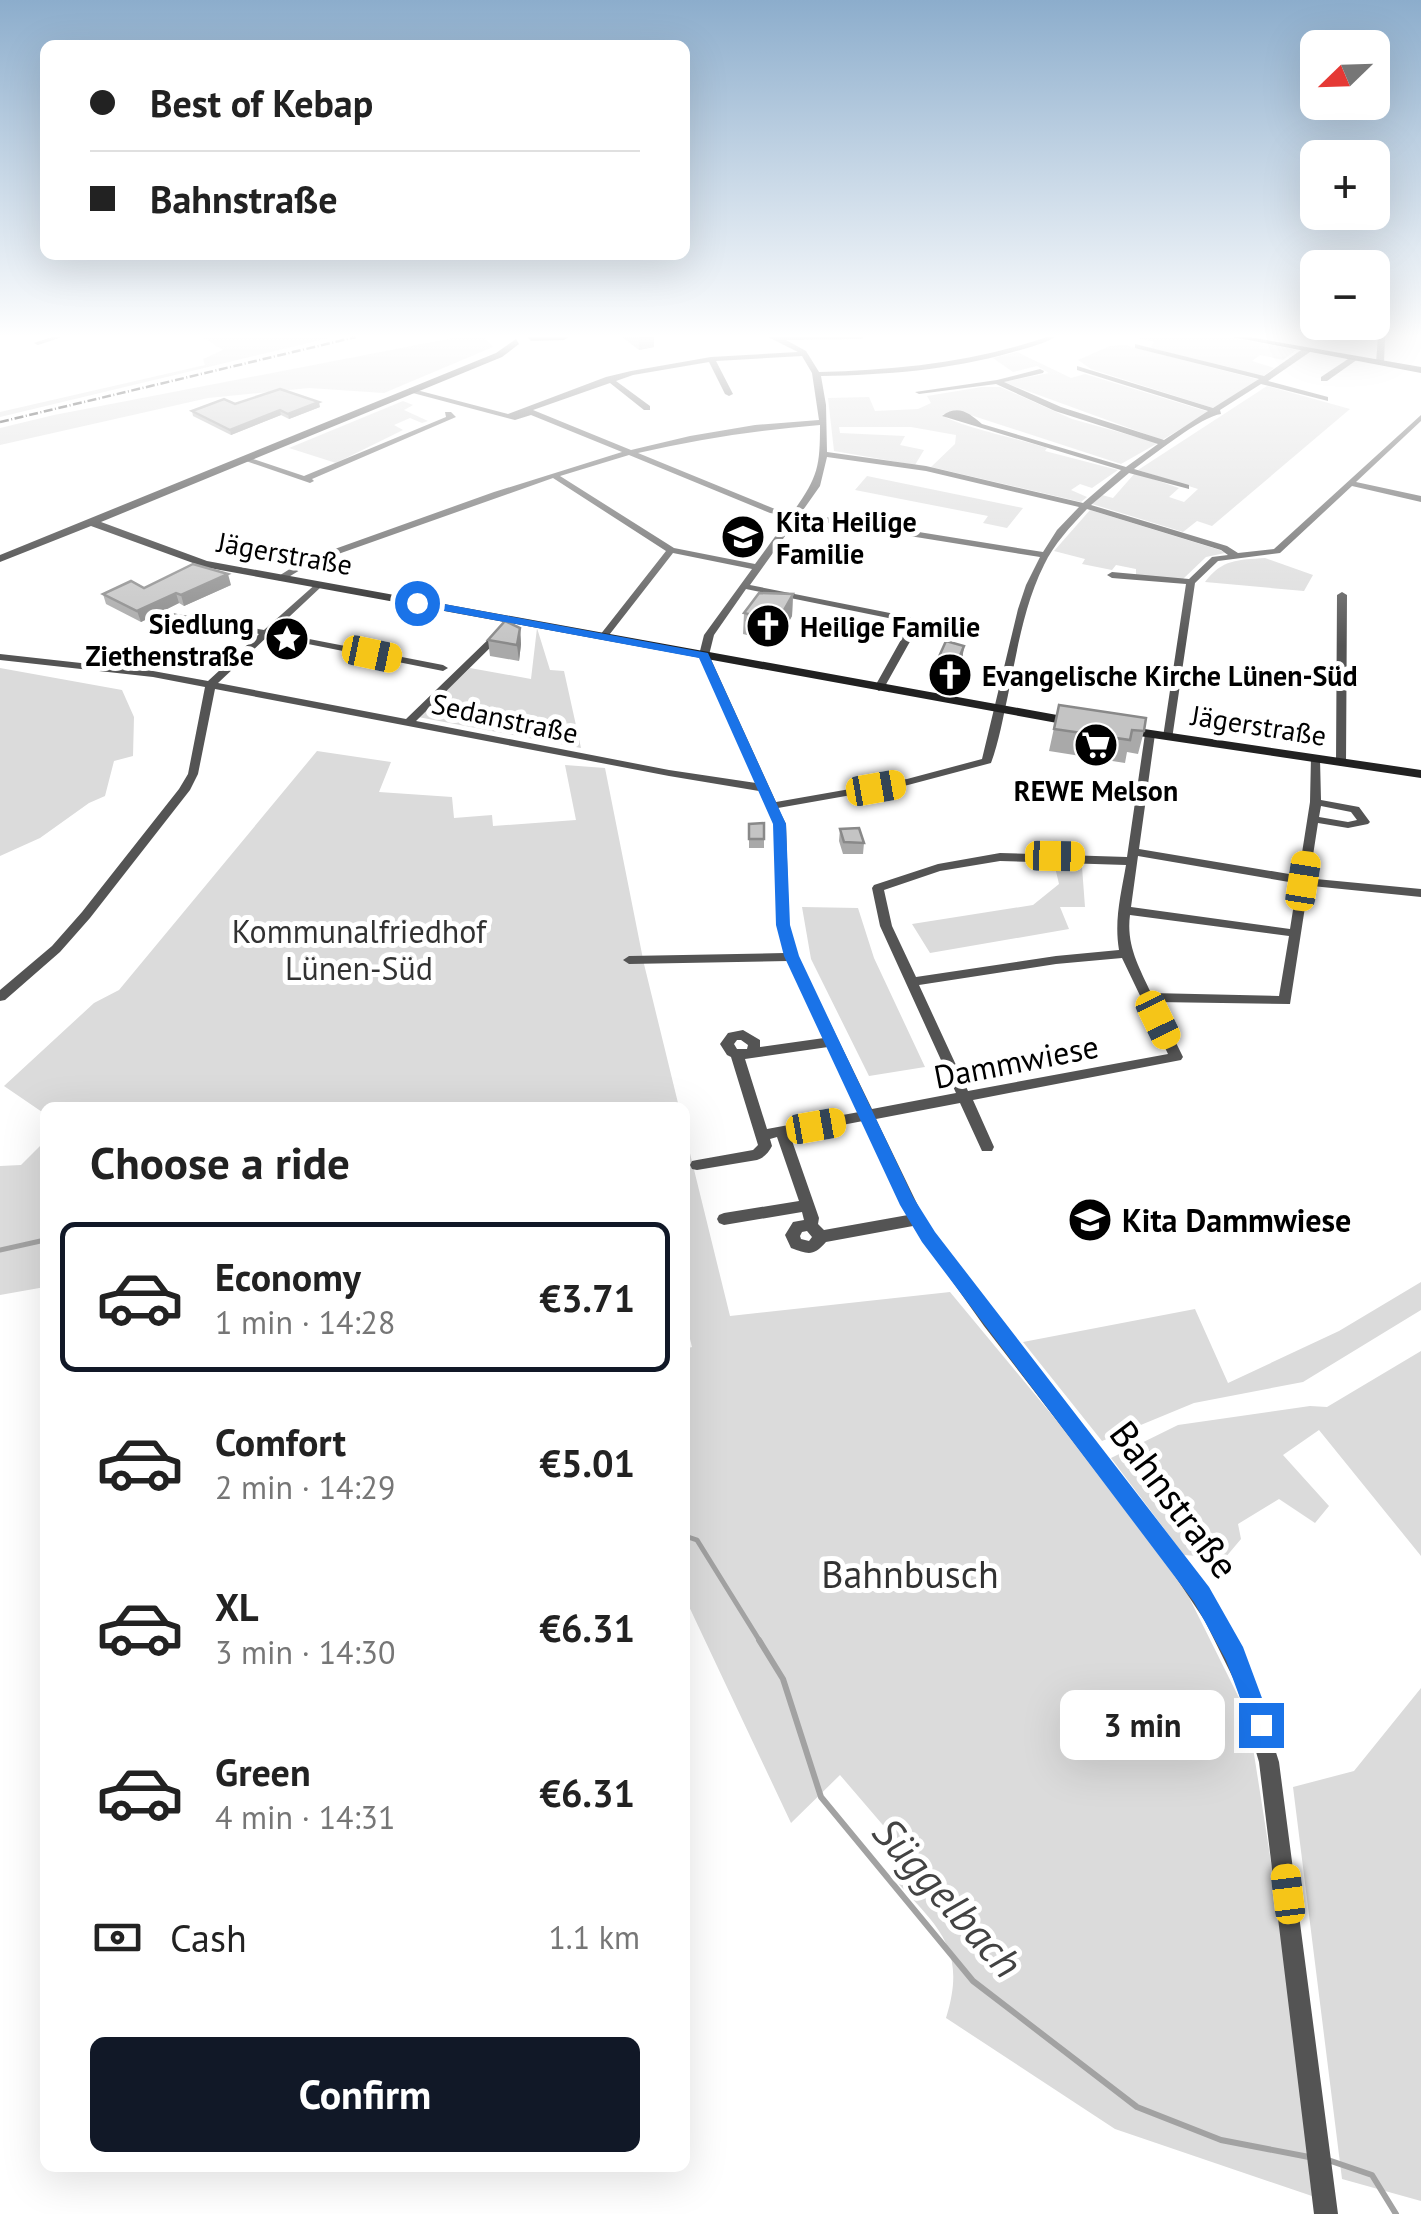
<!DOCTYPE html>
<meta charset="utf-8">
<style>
body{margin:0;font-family:"PT Sans",sans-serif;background:#f6f6f6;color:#222;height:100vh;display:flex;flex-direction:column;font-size:38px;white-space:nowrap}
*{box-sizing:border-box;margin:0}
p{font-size:32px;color:#767676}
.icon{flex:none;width:55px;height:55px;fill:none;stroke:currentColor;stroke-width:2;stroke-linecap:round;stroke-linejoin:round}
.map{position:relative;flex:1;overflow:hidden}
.drawer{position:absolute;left:40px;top:1102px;width:650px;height:1070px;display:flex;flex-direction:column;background:#fff;border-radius:15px;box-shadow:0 10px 40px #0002}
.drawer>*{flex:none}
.top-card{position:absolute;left:40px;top:40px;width:650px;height:220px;border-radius:15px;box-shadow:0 10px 40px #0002;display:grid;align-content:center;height:220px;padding:0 50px;background:#fff}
.needle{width:65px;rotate:247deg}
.tools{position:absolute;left:1300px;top:30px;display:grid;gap:20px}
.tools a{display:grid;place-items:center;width:90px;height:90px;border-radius:15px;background:#fff;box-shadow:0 10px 40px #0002;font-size:50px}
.end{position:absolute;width:45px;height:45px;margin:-22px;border:12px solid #1a73e8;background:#fff;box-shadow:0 0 0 5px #fff}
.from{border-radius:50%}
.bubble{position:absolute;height:70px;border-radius:15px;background:#fff;box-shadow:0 10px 40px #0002;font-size:32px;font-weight:600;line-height:70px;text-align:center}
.car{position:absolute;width:30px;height:60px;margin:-30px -15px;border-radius:12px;box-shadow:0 0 8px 2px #0007;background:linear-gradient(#f5c518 24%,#345 0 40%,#f5c518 0 76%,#345 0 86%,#f5c518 0)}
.top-card b{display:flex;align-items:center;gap:35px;height:95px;font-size:38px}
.top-card b+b{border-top:2px solid #e0e0e0}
.top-card i{width:25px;height:25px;background:#222}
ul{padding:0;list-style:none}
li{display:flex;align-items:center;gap:30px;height:150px;margin:0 20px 15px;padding:0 30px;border:5px solid transparent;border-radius:15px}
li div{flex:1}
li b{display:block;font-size:38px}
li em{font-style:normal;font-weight:600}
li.current{border-color:#111827}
li>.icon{width:90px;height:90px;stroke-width:1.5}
h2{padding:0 50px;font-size:45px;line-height:120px}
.pay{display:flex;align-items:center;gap:25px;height:110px;padding:0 50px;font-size:38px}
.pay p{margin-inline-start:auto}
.primary-button{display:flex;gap:20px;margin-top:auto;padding:20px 50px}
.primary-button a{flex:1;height:115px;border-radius:15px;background:#111827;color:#fff;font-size:40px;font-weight:600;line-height:115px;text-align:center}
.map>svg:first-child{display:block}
</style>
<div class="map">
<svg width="1421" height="2214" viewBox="0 0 1421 2214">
<rect width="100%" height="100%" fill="#fff"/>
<path fill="#dbdbdb" d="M202,337H333L0,417V412L205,365L203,359L223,350Z
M458,337H484L493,347L384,393L309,388L208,398L0,445V428L54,415Z
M1135,337H1230L1296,350L1283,360L1260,355L1252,361L1274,368L1262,377L1150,348L1154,342Z
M1125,345L1260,380L1213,408L1091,369L1078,360L1110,346Z
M1017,352L1071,378L1085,374L1209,412L1162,440L1003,382L1049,373L1037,366L1013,372L993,358Z
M1267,386L1350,409L1212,526L1197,521L1183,532L1092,504L1102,495L1113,498L1135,473L1179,488L1169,497L1184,502L1198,489L1138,470Z
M982,387H1000L1072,419L1158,443L1121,464L955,410L942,415C954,425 1026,441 1047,448L1045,451L1118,470L1092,488L1080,484L1071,490L1087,497L1081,502L931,467L955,444L956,435L911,427H839L840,433L905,436L900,445L924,450L915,465L834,451L828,398L869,397L875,411L918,409L931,403L927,396Z
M403,401L413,405L404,410L428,421L422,423L410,418L394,425L403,430L336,463L289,448Z
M867,476L1023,508L1007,528L983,523L988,516L855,490Z
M1090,510L1220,550L1225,553L1206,557L1183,579L1136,576V569L1116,565L1112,570L1082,564L1085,559L1054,551Z
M1265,558L1313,575L1304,591L1205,582C1222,559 1238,560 1265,558Z
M537,628L550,670L564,671L581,748L418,717L470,668L531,679Z
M0,668L122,690L134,717L133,756L114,761L105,796L89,803L40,838L0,856Z
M317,751L391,762L379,792L452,797L454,818L492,815L493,826L576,820L565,765L605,768L644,964L679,1107L45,1108V1114L4,1086L94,1003L119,990Z
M1055,867H1082L1085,907H1060L1069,929L930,953L912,924L1033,905L1059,884Z
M802,907L858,908L874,958L925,1067L869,1076L811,959Z
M685,1133L730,1316L950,1292L1168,1555L1248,1716L1283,1938L1312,2196L1115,2129L946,2018C969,1945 934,1925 890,1874L906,1852L840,1775L791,1823L685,1598V1349L692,1347L685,1319Z
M45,1141V1287L0,1295V1166L21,1165Z
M1421,1282V1310L1303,1382L1194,1403L1102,1441L1023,1342L1195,1309L1228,1383L1339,1331Z
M1421,1351V1556L1319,1430L1283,1455L1329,1506L1315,1523L1279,1499L1238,1524L1241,1539L1225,1558L1184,1555L1111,1458L1178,1425L1310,1406L1327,1407Z
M1421,1688V2201L1342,2179L1293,1787L1354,1771Z"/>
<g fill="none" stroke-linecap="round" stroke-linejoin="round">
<path stroke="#a2a2a2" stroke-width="5" d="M0,1250L45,1240
M685,1536L697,1540L761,1643"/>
<path stroke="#a2a2a2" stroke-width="6" d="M759,1640L783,1679L821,1797L973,1981L1137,2107L1221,2140L1309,2157
M1328,2160L1372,2175L1396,2214"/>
<path fill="#545454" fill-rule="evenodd" d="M52,337H62L38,345L34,343Z
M768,337H864L861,339L786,340L806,351L819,372C897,370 973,362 1047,337H1055C1044,344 1027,348 1013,352C950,370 885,375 821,376L826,405L827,452L926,466L1083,503L1121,470L942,416C958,404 969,413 982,424L1126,467L1158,444L1055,411L996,384L919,394L915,392L997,380L1040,369L1044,371L1043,373L1004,382L1061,407L1164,440L1208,411L1077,370V366L1213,408L1259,379L1135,348V344L1264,376L1304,348H1310V352L1268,381L1328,397V401L1261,384L1220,410L1221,414C1202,416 1152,456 1134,469L1189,485V489L1129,473L1091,505L1227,546L1238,553L1274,549L1421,415V421L1356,482L1421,496V502L1352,486L1280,553L1218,561L1195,583L1172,739L1168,740L1163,737L1186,584L1112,578L1107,575L1112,572L1189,579L1212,557L1228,555L1221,550L1087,509C1070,527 1054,544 1044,565C1024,605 1017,651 1008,695C1003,717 999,742 991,763L908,785L778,808L786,824L789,925L798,957L872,1109L956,1093L880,926L872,888L874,885L938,864L1000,853L1127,857L1145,734L1150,731L1155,734L1139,849L1289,874L1295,878L1289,882L1138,856L1131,907L1290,929L1310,802L1311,757L1315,756L1320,759L1321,800L1359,807L1370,822L1368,824L1348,828L1318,823L1290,1004L1156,1002L1183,1057L1181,1060L973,1100L994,1147L992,1151H982L960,1103L876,1119L923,1216L945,1249L995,1316L1175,1546L1218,1608L1254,1682L1279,1762L1338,2214H1314L1259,1762L1236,1684L1205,1621L1163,1558L984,1326L913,1226L826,1242C813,1257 808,1254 791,1248L785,1235L793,1222L804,1220L802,1212L724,1225L719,1223L717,1219L719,1215L724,1213L799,1201L777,1137L770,1139L772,1146C769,1152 764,1158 757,1160L697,1170L692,1169L690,1165L692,1161L697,1160L753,1150L758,1145L731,1057L727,1055L720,1044L728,1033L743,1030L760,1040V1047L824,1038L788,961L629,964L623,960L629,956L785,953L777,925L774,824L759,791L669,776L215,689L198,774L190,790L90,918L60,952L5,1000L0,1001V990L52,946L82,912L179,789L188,774L205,687L153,677L0,660V654L153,671L208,681L259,634L175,618L172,617V613L264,630L318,582L321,583V587L273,632L443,665L448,668L443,671L268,636L218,683L406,719L498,630H504V634L416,721L669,770L756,783L699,655L704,635L752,569L673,553L606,639H600V635L666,551L553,478L310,564L282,581L274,579L304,560L494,492L622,452L531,415L515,420L409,392V388L508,414L606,377L631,371L711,357L798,352ZM802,356L812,373L819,420L755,425L690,436L631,450L533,410L610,383L644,410H650V406L616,381L633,375L709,362L725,394L729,396L733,394L716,361ZM820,425C820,467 818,477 793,512L775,509L638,453C698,439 758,430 820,425ZM629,455L770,513L790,516L755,564L674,548L560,476ZM827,457L926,471L1079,507L1057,530L1043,552L801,513L820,486ZM798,518L1040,557L1026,585L1018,609L982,759L907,779L776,802L709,655L714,635L746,589L903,621L907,629L874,688L879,691L884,688L917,629L910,617L750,585ZM1321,806L1351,812L1357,820L1348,822L1319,817ZM1000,861L1126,865C1121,894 1114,920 1119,950L1056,956L916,977L892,926L884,890L940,871ZM1130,915L1289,936L1279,996L1151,993C1139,967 1126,945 1130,915ZM1122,958L1168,1054L968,1091L919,985L1056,964ZM737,1040H741L748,1045L747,1049H737L734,1044ZM828,1047L859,1112L767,1129L745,1059ZM863,1121L908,1215L824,1230L818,1224L819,1218L790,1135ZM807,1231L812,1237L809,1241L801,1239L800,1236L802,1232Z
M1378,337H1385L1384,363L1380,365L1376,363Z
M1351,357L1358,359L1327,381H1321V377Z
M445,412H451L456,417L312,479L314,481L310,483L240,459L247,457L304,476L446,417Z
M1342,592L1347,595L1346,763L1341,766L1336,763L1337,595Z
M1316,879L1421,889V897L1312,886L1310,883Z"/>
<path fill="#212121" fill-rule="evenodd" d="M528,337H568L564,340L531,341Z
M1232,337H1249L1421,367V373Z
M516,339L519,344L502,357L101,522L207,561L1079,719L1086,723L1079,727L204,567L91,526L0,562V555L496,353Z
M1124,726L1421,770V778L1119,733L1117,730Z"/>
<path stroke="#000" stroke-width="2.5" stroke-dasharray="9 2.5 1 2.5" stroke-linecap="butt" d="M0,422L356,337"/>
</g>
<path fill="#a9a9a9" d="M622,337H654V347L639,350Z
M320,407L289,419L281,415L231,435L193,416L192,411Z
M231,585L184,606L179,603L141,622L106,604L103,594L144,588Z
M793,594L792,616L783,632L770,641L743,634L744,613Z
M520,628L521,644L519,661L490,656L488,640Z
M964,646L961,668L953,687L934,683L937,661Z
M1059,705L1144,731L1138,754L1127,752L1125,763L1049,751Z
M764,823V848H749V824Z
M840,829L864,843L863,854H843L839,841Z"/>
<path fill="#898989" d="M639,337H654V347L639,350Z
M319,402L320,407L289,419L288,414Z
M280,410L281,415L231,435L230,430Z
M228,574L231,585L184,606L181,595Z
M176,593L179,603L141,622L137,611Z
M793,594L792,616L783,632L770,641L771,619Z
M520,628L521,644L519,661L517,645Z
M964,646L961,668L953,687L956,665Z"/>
<path fill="#c4c4c4" stroke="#898989" stroke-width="2.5" d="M280,389L319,402L288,414L280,410L230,430L192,411L224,399L235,404Z
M193,564L228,574L181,595L176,593L137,611L103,594L131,581L144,588Z
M759,593L793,594L784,610L771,619L744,613Z
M505,621L520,628L517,645L488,640Z
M946,641L964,646L956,665L937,661Z
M1059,705L1146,718L1144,731L1132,730L1130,740L1054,729Z
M764,823V839H749V824Z
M859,828L864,843L844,842L840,829Z"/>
<linearGradient id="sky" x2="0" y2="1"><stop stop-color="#8cadcc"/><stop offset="0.52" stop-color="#fff"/><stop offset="1" stop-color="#fff" stop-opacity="0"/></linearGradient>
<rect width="1421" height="646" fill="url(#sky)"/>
<path fill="#1a73e8" d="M417,599L708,653L786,824L790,925L799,956L913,1197L935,1232L1209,1587L1243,1647L1272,1725L1269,1733L1261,1736L1253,1733L1226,1660L1194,1602L922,1242L900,1205L784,956L776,925L773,824L699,658L413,605Z"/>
<defs>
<symbol id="school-disc" viewBox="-11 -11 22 22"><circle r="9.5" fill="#000" stroke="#fff"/><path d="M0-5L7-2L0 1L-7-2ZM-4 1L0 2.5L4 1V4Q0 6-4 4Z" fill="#fff"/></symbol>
<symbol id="church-disc" viewBox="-11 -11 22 22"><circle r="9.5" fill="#000" stroke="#fff"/><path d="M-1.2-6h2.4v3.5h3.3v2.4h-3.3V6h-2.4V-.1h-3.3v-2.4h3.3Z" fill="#fff"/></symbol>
<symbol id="sight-disc" viewBox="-11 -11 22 22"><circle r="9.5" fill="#000" stroke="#fff"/><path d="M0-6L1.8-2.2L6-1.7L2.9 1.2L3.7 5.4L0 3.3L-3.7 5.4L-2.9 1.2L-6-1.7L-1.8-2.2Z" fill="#fff"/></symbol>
<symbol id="supermarket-disc" viewBox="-11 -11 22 22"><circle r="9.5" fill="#000" stroke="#fff"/><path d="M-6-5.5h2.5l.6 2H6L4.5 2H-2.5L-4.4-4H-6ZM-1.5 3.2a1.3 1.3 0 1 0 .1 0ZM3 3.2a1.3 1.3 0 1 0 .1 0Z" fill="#fff"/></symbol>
</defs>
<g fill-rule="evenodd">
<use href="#school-disc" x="718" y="512" width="50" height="50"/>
<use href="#church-disc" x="743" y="601" width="50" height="50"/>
<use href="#sight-disc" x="262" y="614" width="50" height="50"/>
<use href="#church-disc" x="925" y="650" width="50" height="50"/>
<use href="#supermarket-disc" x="1071" y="720" width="50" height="50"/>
<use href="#school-disc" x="1065" y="1195" width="50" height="50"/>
</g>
<g text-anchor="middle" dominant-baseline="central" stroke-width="10" stroke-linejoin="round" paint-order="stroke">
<g font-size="28" font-weight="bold" fill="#000" stroke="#fff" text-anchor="start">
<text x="776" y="521">Kita Heilige<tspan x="776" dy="32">Familie</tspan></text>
<text x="254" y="623" text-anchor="end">Siedlung<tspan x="254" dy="32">Ziethenstraße</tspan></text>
<text x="800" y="626">Heilige Familie</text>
<text x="982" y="675">Evangelische Kirche Lünen-Süd</text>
<text x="1096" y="790" text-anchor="middle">REWE Melson</text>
</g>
<g font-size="28" fill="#000" stroke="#fff">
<text transform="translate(285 553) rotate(10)">Jägerstraße</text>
<text transform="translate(505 718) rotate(12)">Sedanstraße</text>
<text transform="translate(1259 725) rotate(9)">Jägerstraße</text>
</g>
<g font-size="32" fill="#323232" stroke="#fff">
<text x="359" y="931">Kommunalfriedhof<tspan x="359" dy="37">Lünen-Süd</tspan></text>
</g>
<g font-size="32" fill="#000" stroke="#fff">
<text transform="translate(1016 1061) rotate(-11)">Dammwiese</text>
</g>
<g font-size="32" font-weight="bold" fill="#000" stroke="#fff" text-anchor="start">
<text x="1122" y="1220">Kita Dammwiese</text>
</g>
<g font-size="38" fill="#000" stroke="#fff">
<text transform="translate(1175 1499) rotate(53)">Bahnstraße</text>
</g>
<g font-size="38" fill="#323232" stroke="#fff">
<text x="910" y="1573">Bahnbusch</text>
</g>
<g font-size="42" font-style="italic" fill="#434343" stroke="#fff">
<text transform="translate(948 1897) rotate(48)">Süggelbach</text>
</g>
</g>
</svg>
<div class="tools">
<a><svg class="needle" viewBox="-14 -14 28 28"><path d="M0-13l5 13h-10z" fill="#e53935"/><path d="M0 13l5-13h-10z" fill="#767676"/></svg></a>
<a>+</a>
<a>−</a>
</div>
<i class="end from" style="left:417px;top:603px"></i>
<i class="end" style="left:1261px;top:1725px"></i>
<div class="bubble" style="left:1060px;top:1690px;width:165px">3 min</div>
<i class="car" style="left:372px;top:654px;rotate:102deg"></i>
<i class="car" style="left:876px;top:788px;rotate:80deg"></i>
<i class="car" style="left:1055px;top:856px;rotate:91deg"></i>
<i class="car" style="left:1303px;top:881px;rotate:9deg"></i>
<i class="car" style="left:1158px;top:1020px;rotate:154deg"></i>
<i class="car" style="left:816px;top:1126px;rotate:80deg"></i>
<i class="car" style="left:1288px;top:1894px;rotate:353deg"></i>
<div class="top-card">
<b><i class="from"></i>Best of Kebap</b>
<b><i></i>Bahnstraße</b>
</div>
<section class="drawer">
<h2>Choose a ride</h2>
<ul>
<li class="current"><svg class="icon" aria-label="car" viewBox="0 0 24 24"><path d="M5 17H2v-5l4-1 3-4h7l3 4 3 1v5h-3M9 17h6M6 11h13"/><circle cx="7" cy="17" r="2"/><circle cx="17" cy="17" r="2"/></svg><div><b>Economy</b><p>1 min · 14:28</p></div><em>€3.71</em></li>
<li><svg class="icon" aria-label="car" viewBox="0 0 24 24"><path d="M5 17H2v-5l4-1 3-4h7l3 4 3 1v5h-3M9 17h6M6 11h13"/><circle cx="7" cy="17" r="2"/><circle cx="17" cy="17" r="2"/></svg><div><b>Comfort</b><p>2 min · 14:29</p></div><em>€5.01</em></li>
<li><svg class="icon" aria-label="car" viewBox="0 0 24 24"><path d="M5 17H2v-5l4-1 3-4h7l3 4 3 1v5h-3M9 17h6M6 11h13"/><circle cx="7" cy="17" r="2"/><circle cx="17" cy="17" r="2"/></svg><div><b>XL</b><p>3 min · 14:30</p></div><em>€6.31</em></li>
<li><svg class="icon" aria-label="car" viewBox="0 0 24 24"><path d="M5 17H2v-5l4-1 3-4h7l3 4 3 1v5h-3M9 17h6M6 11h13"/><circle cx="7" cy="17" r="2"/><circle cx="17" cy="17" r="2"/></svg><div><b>Green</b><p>4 min · 14:31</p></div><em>€6.31</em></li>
</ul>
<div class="pay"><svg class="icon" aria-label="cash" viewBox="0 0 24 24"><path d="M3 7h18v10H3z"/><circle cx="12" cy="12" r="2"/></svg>Cash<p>1.1 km</p></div>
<div class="primary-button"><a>Confirm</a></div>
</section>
</div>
